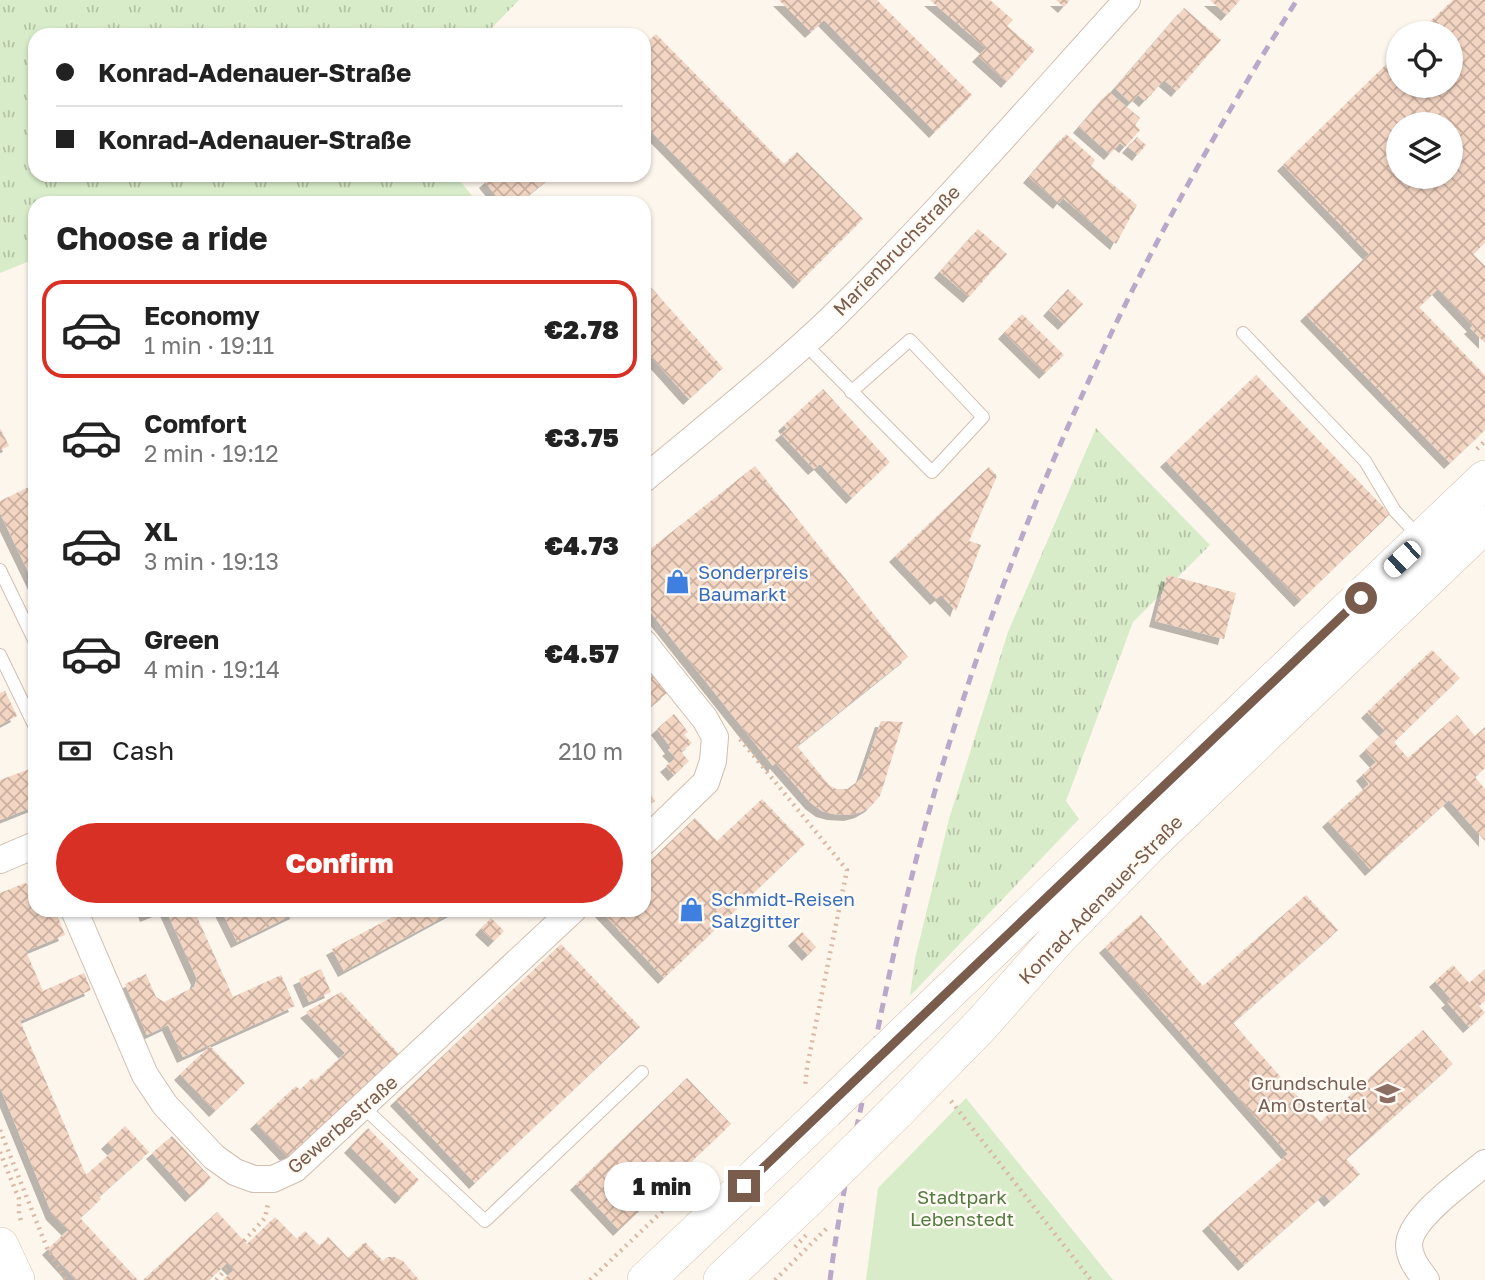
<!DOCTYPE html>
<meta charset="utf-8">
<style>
body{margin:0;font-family:"Golos Text",sans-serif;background:#f6f6f6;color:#222;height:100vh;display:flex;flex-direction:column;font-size:26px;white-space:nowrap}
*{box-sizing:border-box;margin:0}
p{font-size:23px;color:#767676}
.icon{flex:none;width:38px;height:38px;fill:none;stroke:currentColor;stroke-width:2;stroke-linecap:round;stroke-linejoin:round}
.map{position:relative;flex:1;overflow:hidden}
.side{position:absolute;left:28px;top:196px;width:623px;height:721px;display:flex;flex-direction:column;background:#fff;border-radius:21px;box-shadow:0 2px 5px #0004}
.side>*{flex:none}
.guide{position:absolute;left:28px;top:28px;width:623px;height:154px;border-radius:21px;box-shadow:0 2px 5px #0004;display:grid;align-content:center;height:154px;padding:0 28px;background:#fff}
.tools{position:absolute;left:1386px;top:21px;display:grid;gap:14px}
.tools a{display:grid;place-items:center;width:77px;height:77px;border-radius:50%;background:#fff;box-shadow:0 2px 5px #0004;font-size:35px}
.end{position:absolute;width:32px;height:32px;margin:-16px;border:9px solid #7a5c4d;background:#fff;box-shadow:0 0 0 4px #fff}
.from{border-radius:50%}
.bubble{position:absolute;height:49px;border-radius:24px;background:#fff;box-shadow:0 2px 5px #0004;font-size:23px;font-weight:800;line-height:49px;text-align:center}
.car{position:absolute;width:21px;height:42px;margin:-21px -10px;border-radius:9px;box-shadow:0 0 5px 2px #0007;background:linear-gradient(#fff 24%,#345 0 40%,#fff 0 76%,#345 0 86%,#fff 0)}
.guide b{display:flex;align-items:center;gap:24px;height:66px;font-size:26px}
.guide b+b{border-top:2px solid #e0e0e0}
.guide i{width:18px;height:18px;background:#222}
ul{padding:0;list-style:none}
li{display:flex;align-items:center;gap:21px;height:98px;margin:0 14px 10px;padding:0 14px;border:4px solid transparent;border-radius:21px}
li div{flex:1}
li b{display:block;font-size:26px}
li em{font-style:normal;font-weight:800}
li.on{border-color:#d93025}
li>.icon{width:63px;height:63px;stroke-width:1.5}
h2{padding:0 28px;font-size:32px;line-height:84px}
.pay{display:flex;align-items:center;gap:18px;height:77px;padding:0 28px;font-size:26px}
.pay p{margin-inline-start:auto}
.primary-button{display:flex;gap:14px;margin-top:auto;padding:14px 28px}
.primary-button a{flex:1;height:80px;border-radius:42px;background:#d93025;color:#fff;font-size:28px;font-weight:800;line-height:80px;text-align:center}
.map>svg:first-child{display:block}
</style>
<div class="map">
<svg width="1485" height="1280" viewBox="0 0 1485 1280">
<defs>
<pattern id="grass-tufts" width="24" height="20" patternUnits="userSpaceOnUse" patternTransform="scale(1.75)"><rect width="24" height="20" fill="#d8ecc9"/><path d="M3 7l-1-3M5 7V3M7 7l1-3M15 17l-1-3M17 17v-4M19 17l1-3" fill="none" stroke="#b4c2a5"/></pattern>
<pattern id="building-cross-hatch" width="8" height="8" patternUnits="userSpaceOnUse" patternTransform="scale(1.75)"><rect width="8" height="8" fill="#f3d5c3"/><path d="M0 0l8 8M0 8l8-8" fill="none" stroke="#cab0a1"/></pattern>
<filter id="shadow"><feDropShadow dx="-6" dy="6" stdDeviation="0" flood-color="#0004"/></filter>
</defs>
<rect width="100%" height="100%" fill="#fdf6ec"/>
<path fill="url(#grass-tufts)" d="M0,0H519L485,35H35V175H455L478,203H35V259L0,273Z
M1096,428L1210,545L1133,622L1066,801L1079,819L910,996L915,959L949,819L1008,632Z"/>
<path fill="#d8ecc9" d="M966,1098L1113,1280H866L878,1188Z"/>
<path fill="url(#building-cross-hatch)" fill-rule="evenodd" filter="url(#shadow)" d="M779,0H877L972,95L935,132L824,20L811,32Z
M930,0H990L1013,20L1007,26L1035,50L1007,82L978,56L986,48Z
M1056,0H1070L1064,7Z
M1210,0H1240L1227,15Z
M1453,0H1485V243L1473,254L1485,266V343L1470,328L1473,326L1438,289L1419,307L1485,375V430L1450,463L1306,315L1369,254L1283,165L1398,53V86H1451V33H1418ZM1398,124H1451V177H1398Z
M1184,8L1221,40L1177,91L1164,80L1145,101L1138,95L1131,103L1115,88Z
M656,34L784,164L797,152L863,219L799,283L644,124V45Z
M1109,92L1140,118L1135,125L1140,130L1125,147L1120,143L1110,154L1079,127Z
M1066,134L1095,160L1091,166L1137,205L1116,244L1063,198L1059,203L1029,177Z
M1137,137L1146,145L1138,155L1128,147Z
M493,175H553L519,203H502L485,182Z
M978,229L1007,254L969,297L940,272Z
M648,284L723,368L689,399L644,349V288Z
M1068,289L1083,304L1064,324L1049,310Z
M1022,314L1064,355L1045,373L1004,333Z
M1256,375L1390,514L1300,601L1166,461Z
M823,389L890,462L852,498L820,464L814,469L781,434L787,429L784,425Z
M0,428L9,446L0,450Z
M755,466L908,657L797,746L829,785L836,789H847L861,779L881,721L903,722L880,796L871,806L861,812L850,815L833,814L822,811L811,803L776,763L773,766L644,604V554Z
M989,467L997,476L969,541L981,545L956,611L941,595L936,599L895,556Z
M35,484V586L0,513V501Z
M1167,575L1236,593L1224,639L1155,621Z
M1432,650L1460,678L1394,742L1408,758L1457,715L1475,736L1485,727V768L1475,777L1485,789V841L1449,800L1371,870L1328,821L1369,784L1362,775L1376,762L1365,750L1385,731L1367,712Z
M644,665L667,693L646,710L644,707Z
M5,691L17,716L0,725V693Z
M674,714L688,732L684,735L692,743L681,752L689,761L674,775L666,766L676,758L668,750L671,748L657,729Z
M35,767V806L0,820V780Z
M644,783L655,801L644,808Z
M762,799L805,844L664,978L600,910H644V867L695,818L717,841Z
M25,883L35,888V910H55L65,935L26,951L43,991L84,973L91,990L20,1021L86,1175L114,1150L107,1143L125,1126L149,1152L100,1196L90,1186L101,1199L80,1218L138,1280H76L48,1249L68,1230L52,1214L0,1087V893Z
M1306,895L1338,930L1233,1023L1320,1122L1423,1030L1453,1064L1346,1159L1360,1174L1330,1201L1324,1194L1244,1265L1208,1225L1288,1154L1105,947L1141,915L1203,986Z
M144,910H161L146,916Z
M166,910H194L233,997L281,975L295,1006L183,1057L168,1025L147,1035L125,984L146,974L156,997L164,1002L194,987L197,979Z
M221,910H295L296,913L237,942Z
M406,910H456L344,971L332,949Z
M491,918L504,931L494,941L481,929Z
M802,932L816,947L808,955L794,940Z
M561,944L640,1027L475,1183L396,1100Z
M1453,965L1469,983L1485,969V1001L1479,1006L1485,1013L1469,1027L1447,1002L1451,999L1435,981Z
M321,969L331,992L309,1002L299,979Z
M341,992L399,1054L289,1158L256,1123L296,1086L300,1090L312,1078L315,1081L345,1053L306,1012Z
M210,1046L245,1083L215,1111L180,1074Z
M687,1078L731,1124L619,1230L576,1184Z
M368,1128L419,1180L401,1198L350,1147Z
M172,1136L211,1178L191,1196L152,1153Z
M217,1212L247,1244L275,1217L297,1239L305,1231L320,1246L328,1237L348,1258L365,1242L383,1261L387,1257H394L403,1261L419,1280H223L234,1270L227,1263L209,1280H143Z"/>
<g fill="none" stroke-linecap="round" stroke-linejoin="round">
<defs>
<path id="lane" d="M1243,333L1365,461L1395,511L1420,538
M804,343L932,472L983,417L910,340L851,392
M0,570L35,642
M0,655L35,727
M363,1107L485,1221L642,1072"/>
<path id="street" d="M644,479C706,427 771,376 830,320C934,218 1030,107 1127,0
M644,643L705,719L715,737L713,761L706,782L644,842
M0,860L35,845
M74,910L145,1075L165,1105L214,1157L235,1172L254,1179H273L295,1169L573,910
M1426,1280C1418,1269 1410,1260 1409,1246C1408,1219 1465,1180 1485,1163"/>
<path id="secondary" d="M915,1024L1485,479
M896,1112L981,1025L1057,939L1147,847L1485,524
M0,1246L16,1280
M646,1280L825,1111
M722,1280L804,1202"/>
</defs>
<use href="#lane" stroke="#d1beb0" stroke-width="14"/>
<use href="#street" stroke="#d1beb0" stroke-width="28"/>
<use href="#secondary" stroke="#d6c0b0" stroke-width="38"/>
<path stroke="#d9b8a5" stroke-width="4.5" stroke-dasharray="2 5" stroke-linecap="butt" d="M1477,449L1485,441
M740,739L847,870L807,1067L805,1087
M951,1101L1091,1280
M0,1130L47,1248L66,1280
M0,1152L19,1199V1214L22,1224
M244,1241L265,1218L268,1204
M216,1280L230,1265
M590,1280L673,1201L704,1179
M775,1280L790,1265"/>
<use href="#lane" stroke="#fff" stroke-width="12"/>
<use href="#street" stroke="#fff" stroke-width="26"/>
<use href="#secondary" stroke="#fff" stroke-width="37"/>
<path stroke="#b9a8c9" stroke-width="5" stroke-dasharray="10 7" stroke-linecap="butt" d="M830,1280C840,1200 858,1121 875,1043C889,975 903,908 921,841C1001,543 1132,260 1297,0"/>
<defs>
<path id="secondary-bridge" d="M825,1111L915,1024
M804,1202L896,1112"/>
</defs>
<use href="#secondary-bridge" stroke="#d6c0b0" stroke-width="38" stroke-linecap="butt"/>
<path stroke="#d9b8a5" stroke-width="4.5" stroke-dasharray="2 5" stroke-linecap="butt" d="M795,1247L808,1233
M790,1265L829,1226"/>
<use href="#secondary-bridge" stroke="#fff" stroke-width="37"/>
</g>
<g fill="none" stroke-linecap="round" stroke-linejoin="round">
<path stroke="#7a5c4d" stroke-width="9" d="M744,1186L1361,598"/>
</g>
<defs>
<symbol id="shop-bare" viewBox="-9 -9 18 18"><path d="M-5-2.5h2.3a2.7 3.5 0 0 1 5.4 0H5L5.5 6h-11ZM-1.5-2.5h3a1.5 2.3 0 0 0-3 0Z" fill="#3f7fe0" stroke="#fffaf3" stroke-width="2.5" paint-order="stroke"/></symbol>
<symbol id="school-bare" viewBox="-9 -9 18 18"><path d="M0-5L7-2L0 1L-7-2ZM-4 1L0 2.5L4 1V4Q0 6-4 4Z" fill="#8d6e63" stroke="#fffaf3" stroke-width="2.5" paint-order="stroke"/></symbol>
</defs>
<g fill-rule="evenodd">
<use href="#shop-bare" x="660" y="564" width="35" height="35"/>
<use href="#shop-bare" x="674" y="892" width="35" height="35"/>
<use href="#school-bare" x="1370" y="1076" width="35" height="35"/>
</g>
<g text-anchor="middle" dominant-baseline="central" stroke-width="5" stroke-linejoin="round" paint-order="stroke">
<g font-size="19" fill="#7a5c4d" stroke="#fffaf3">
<text transform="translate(896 250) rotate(-46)">Marienbruchstraße</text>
<text transform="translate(1100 899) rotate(-46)">Konrad-Adenauer-Straße</text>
<text transform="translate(342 1124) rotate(-41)">Gewerbestraße</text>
</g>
<g font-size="19" fill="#366cbe" stroke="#fffaf3" text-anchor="start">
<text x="698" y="571">Sonderpreis<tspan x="698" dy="22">Baumarkt</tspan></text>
<text x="711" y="898">Schmidt-Reisen<tspan x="711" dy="22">Salzgitter</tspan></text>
</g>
<g font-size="19" fill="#785e54" stroke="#fffaf3" text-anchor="end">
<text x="1367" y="1082">Grundschule<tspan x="1367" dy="22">Am Ostertal</tspan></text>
</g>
<g font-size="19" fill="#537a41" stroke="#fffaf3">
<text x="962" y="1196">Stadtpark<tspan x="962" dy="22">Lebenstedt</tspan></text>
</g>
</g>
</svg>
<div class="tools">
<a><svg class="icon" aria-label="locate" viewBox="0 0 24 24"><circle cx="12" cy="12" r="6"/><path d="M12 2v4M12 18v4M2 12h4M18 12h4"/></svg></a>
<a><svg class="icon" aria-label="layers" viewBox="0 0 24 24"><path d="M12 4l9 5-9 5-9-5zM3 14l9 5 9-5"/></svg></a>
</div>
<i class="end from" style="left:1361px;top:598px"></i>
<i class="end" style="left:744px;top:1186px"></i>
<div class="bubble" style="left:604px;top:1162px;width:116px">1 min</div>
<i class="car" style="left:1402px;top:559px;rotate:227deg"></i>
<div class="guide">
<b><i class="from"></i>Konrad-Adenauer-Straße</b>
<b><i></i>Konrad-Adenauer-Straße</b>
</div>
<section class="side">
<h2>Choose a ride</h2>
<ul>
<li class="on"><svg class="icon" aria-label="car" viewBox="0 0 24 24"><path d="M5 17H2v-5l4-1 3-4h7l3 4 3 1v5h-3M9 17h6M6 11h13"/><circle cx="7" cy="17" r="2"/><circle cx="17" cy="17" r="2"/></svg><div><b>Economy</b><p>1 min · 19:11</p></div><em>€2.78</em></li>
<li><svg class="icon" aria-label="car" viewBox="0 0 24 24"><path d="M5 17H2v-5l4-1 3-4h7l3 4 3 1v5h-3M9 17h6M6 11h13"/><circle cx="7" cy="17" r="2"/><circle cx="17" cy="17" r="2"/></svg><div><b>Comfort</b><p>2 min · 19:12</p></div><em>€3.75</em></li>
<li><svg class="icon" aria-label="car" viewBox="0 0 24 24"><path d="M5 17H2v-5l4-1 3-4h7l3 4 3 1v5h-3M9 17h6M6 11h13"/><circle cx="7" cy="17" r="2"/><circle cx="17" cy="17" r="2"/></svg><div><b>XL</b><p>3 min · 19:13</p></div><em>€4.73</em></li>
<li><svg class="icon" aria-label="car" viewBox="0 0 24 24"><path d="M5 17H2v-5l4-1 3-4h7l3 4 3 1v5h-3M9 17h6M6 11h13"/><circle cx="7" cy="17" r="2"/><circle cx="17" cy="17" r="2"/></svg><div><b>Green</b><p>4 min · 19:14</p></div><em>€4.57</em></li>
</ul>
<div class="pay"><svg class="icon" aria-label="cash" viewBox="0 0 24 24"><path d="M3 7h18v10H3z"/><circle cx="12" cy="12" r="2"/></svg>Cash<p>210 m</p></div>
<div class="primary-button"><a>Confirm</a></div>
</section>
</div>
